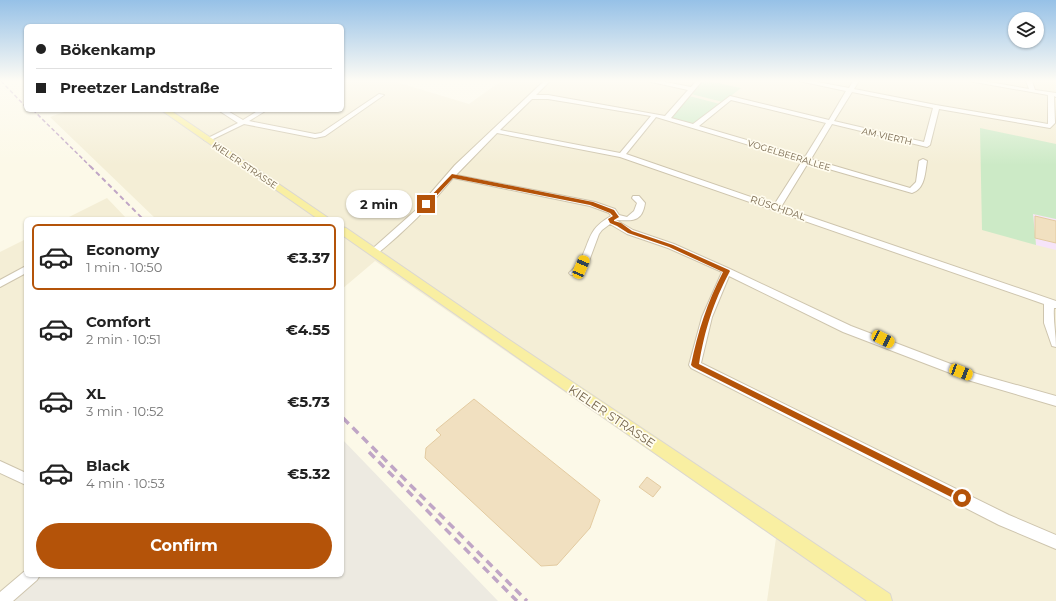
<!DOCTYPE html>
<meta charset="utf-8">
<style>
body{margin:0;font-family:Montserrat,sans-serif;background:#f2f2f2;color:#222;height:100vh;display:flex;flex-direction:column;font-size:15px;white-space:nowrap}
*{box-sizing:border-box;margin:0}
p{font-size:13px;color:#767676}
.icon{flex:none;width:22px;height:22px;fill:none;stroke:currentColor;stroke-width:2;stroke-linecap:round;stroke-linejoin:round}
.map{position:relative;flex:1;overflow:hidden}
.details{position:absolute;left:24px;top:217px;width:320px;height:360px;display:flex;flex-direction:column;background:#fff;border-radius:6px;box-shadow:0 1px 3px #0004}
.details>*{flex:none}
.hud{position:absolute;left:24px;top:24px;width:320px;height:88px;border-radius:6px;box-shadow:0 1px 3px #0004;display:grid;align-content:center;height:88px;padding:0 12px;background:#fff}
.tools{position:absolute;left:1008px;top:12px;display:grid;gap:8px}
.tools a{display:grid;place-items:center;width:36px;height:36px;border-radius:50%;background:#fff;box-shadow:0 1px 3px #0004;font-size:20px}
.end{position:absolute;width:18px;height:18px;margin:-9px;border:5px solid #b45309;background:#fff;box-shadow:0 0 0 2px #fff}
.from{border-radius:50%}
.bubble{position:absolute;height:28px;border-radius:14px;background:#fff;box-shadow:0 1px 3px #0004;font-size:13px;font-weight:700;line-height:28px;text-align:center}
.car{position:absolute;width:12px;height:24px;margin:-12px -6px;border-radius:5px;box-shadow:0 0 3px 1px #0007;background:linear-gradient(#f5c518 24%,#345 0 40%,#f5c518 0 76%,#345 0 86%,#f5c518 0)}
.hud b{display:flex;align-items:center;gap:14px;height:38px;font-size:15px}
.hud b+b{border-top:1px solid #e0e0e0}
.hud i{width:10px;height:10px;background:#222}
ul{padding:7px 0 0;list-style:none}
li{display:flex;align-items:center;gap:12px;height:66px;margin:0 8px 6px;padding:0 4px;border:2px solid transparent;border-radius:6px}
li div{flex:1}
li b{display:block;font-size:15px}
li em{font-style:normal;font-weight:700}
li.current{border-color:#b45309}
li>.icon{width:36px;height:36px;stroke-width:1.5}
.action{display:flex;gap:8px;margin-top:auto;padding:8px 12px}
.action a{flex:1;height:46px;border-radius:24px;background:#b45309;color:#fff;font-size:16px;font-weight:700;line-height:46px;text-align:center}
.map>svg:first-child{display:block}
</style>
<div class="map">
<svg width="1056" height="601" viewBox="0 0 1056 601">
<rect width="100%" height="100%" fill="#fcf9e8"/>
<path fill="#f4eed6" d="M342,81H393L469,104L501,81H1056V601H767L776,538L375,261L342,289V219H156L50,117L70,110H342Z
M107,198L127,219H65Z
M26,239V575H41L12,601H0V252Z"/>
<path fill="#edeae1" d="M342,439L498,601H12L41,575H342Z"/>
<path fill="#f6e4f9" d="M1033,214L1056,219V250L1036,245Z"/>
<path fill="#cceac6" d="M703,81H710L741,88L723,102L691,94Z
M689,96L720,104L694,125L670,118Z
M980,128L1056,144V219L1033,214L1036,245L982,230Z"/>
<path fill="#f1e0c0" stroke="#e3cba1" d="M1035,216L1056,221V243L1035,238Z
M474,399L600,500L590,528L557,565L541,566L425,458L426,448L441,435L436,430Z
M647,477L661,487L653,497L639,487Z"/>
<g fill="none" stroke-linecap="round" stroke-linejoin="round">
<defs>
<path id="minor" d="M544,81H550L536,95H548L665,116L688,90L647,81H660L691,87L696,81H702L671,118L693,124L730,96L829,120L846,91L799,81H812L849,88L853,81H859L854,89L936,105L1048,124V95L969,81H983L1029,89L1026,81H1032L1035,90L1056,93V97L1054,96L1055,123L1050,128L939,109L930,145L927,147L832,124L811,159L910,188L916,182L919,161L923,159L927,161C925,173 925,189 912,193L808,163L781,207L1056,301V308H1054C1053,321 1056,334 1056,347L1052,346L1044,323V304L620,157L497,133L456,175L595,202L615,209L619,215L627,217L634,211L637,203L632,198L633,196H639L645,203C642,224 630,220 616,220L633,230L674,244L730,269L851,326L977,374L1056,396V406L971,381L843,332L729,276L712,317L701,363L1009,515L1056,535V549L999,525L691,368L689,365L702,317L722,272L668,248L627,234L610,224L602,230L599,234L589,261L584,269L577,275H571L569,273C573,269 577,266 580,261C591,239 588,229 611,216L609,213L590,206L453,178C430,206 405,231 377,254H371L369,252L371,250L416,210L455,165ZM852,92L933,108L924,142L834,121ZM532,99H548L651,116L620,153L500,130ZM731,100L826,123L805,157L699,126ZM656,117L802,161L774,205L626,154Z
M379,94L384,95L325,136L315,138L244,124L209,141L204,140L238,123L218,110H226L243,120L259,110H267L249,121L315,134L321,133Z
M26,266V273L0,287V280Z
M0,461L26,473V485L0,473Z
M26,570V575H40L37,580L13,601H0V592Z"/>
<path id="major" d="M161,110H170L330,219H318Z
M342,227L346,228L508,339L890,594L892,601H867L342,235Z"/>
</defs>
<use href="#minor" stroke="#cec5ae" stroke-width="2"/>
<use href="#major" stroke="#dbd7d0" stroke-width="2"/>
<use href="#minor" fill="#fff" fill-rule="evenodd"/>
<use href="#major" fill="#f9efa2" fill-rule="evenodd"/>
<path stroke="#c0a6c6" stroke-width="1.5" stroke-dasharray="4 2.5" stroke-linecap="butt" d="M1,81L26,107
M33,110L91,167"/>
<path stroke="#c0a6c6" stroke-width="2" stroke-dasharray="5 3.5" stroke-linecap="butt" d="M90,166L143,219"/>
<path stroke="#c0a6c6" stroke-width="2.5" stroke-dasharray="6 4.5" stroke-linecap="butt" d="M342,417L344,419"/>
<path stroke="#c0a6c6" stroke-width="3.5" stroke-dasharray="8 5.5" stroke-linecap="butt" d="M343,418L527,601
M369,452L517,601"/>
</g>
<linearGradient id="sky" x2="0" y2="1"><stop stop-color="#96c1e7"/><stop offset="0.49" stop-color="#fefcf5"/><stop offset="1" stop-color="#fefcf5" stop-opacity="0"/></linearGradient>
<rect width="1056" height="165" fill="url(#sky)"/>
<path fill="#b45309" d="M452,174L593,202L614,210L619,217L614,220V221L621,223L632,231L673,245L729,270L730,271C713,303 705,329 699,364L965,496L966,498L965,501L962,503L959,501L693,367L691,365C698,331 707,303 723,272L669,247L628,233L617,226L610,223L608,219L613,216L610,213L590,205L453,178L428,205H424V203Z"/>
<g text-anchor="middle" dominant-baseline="central" stroke-width="3.5" stroke-linejoin="round" paint-order="stroke">
<g font-size="9" fill="#76664c" stroke="#fffcef">
<text transform="translate(887 136) rotate(13)">AM VIERTH</text>
<text transform="translate(789 155) rotate(17)">VOGELBEERALLEE</text>
<text transform="translate(245 165) rotate(34)">KIELER STRASSE</text>
</g>
<g font-size="10" fill="#76664c" stroke="#fffcef">
<text transform="translate(778 208) rotate(19)">RÜSCHDAL</text>
</g>
<g font-size="12" fill="#76664c" stroke="#fffcef">
<text transform="translate(612 416) rotate(34)">KIELER STRASSE</text>
</g>
</g>
</svg>
<div class="tools">
<a><svg class="icon" aria-label="layers" viewBox="0 0 24 24"><path d="M12 4l9 5-9 5-9-5zM3 14l9 5 9-5"/></svg></a>
</div>
<i class="end from" style="left:962px;top:498px"></i>
<i class="end" style="left:426px;top:204px"></i>
<div class="bubble" style="left:346px;top:190px;width:66px">2 min</div>
<i class="car" style="left:581px;top:267px;rotate:23deg"></i>
<i class="car" style="left:883px;top:339px;rotate:117deg"></i>
<i class="car" style="left:961px;top:372px;rotate:111deg"></i>
<div class="hud">
<b><i class="from"></i>Bökenkamp</b>
<b><i></i>Preetzer Landstraße</b>
</div>
<section class="details">
<ul>
<li class="current"><svg class="icon" aria-label="car" viewBox="0 0 24 24"><path d="M5 17H2v-5l4-1 3-4h7l3 4 3 1v5h-3M9 17h6M6 11h13"/><circle cx="7" cy="17" r="2"/><circle cx="17" cy="17" r="2"/></svg><div><b>Economy</b><p>1 min · 10:50</p></div><em>€3.37</em></li>
<li><svg class="icon" aria-label="car" viewBox="0 0 24 24"><path d="M5 17H2v-5l4-1 3-4h7l3 4 3 1v5h-3M9 17h6M6 11h13"/><circle cx="7" cy="17" r="2"/><circle cx="17" cy="17" r="2"/></svg><div><b>Comfort</b><p>2 min · 10:51</p></div><em>€4.55</em></li>
<li><svg class="icon" aria-label="car" viewBox="0 0 24 24"><path d="M5 17H2v-5l4-1 3-4h7l3 4 3 1v5h-3M9 17h6M6 11h13"/><circle cx="7" cy="17" r="2"/><circle cx="17" cy="17" r="2"/></svg><div><b>XL</b><p>3 min · 10:52</p></div><em>€5.73</em></li>
<li><svg class="icon" aria-label="car" viewBox="0 0 24 24"><path d="M5 17H2v-5l4-1 3-4h7l3 4 3 1v5h-3M9 17h6M6 11h13"/><circle cx="7" cy="17" r="2"/><circle cx="17" cy="17" r="2"/></svg><div><b>Black</b><p>4 min · 10:53</p></div><em>€5.32</em></li>
</ul>
<div class="action"><a>Confirm</a></div>
</section>
</div>
